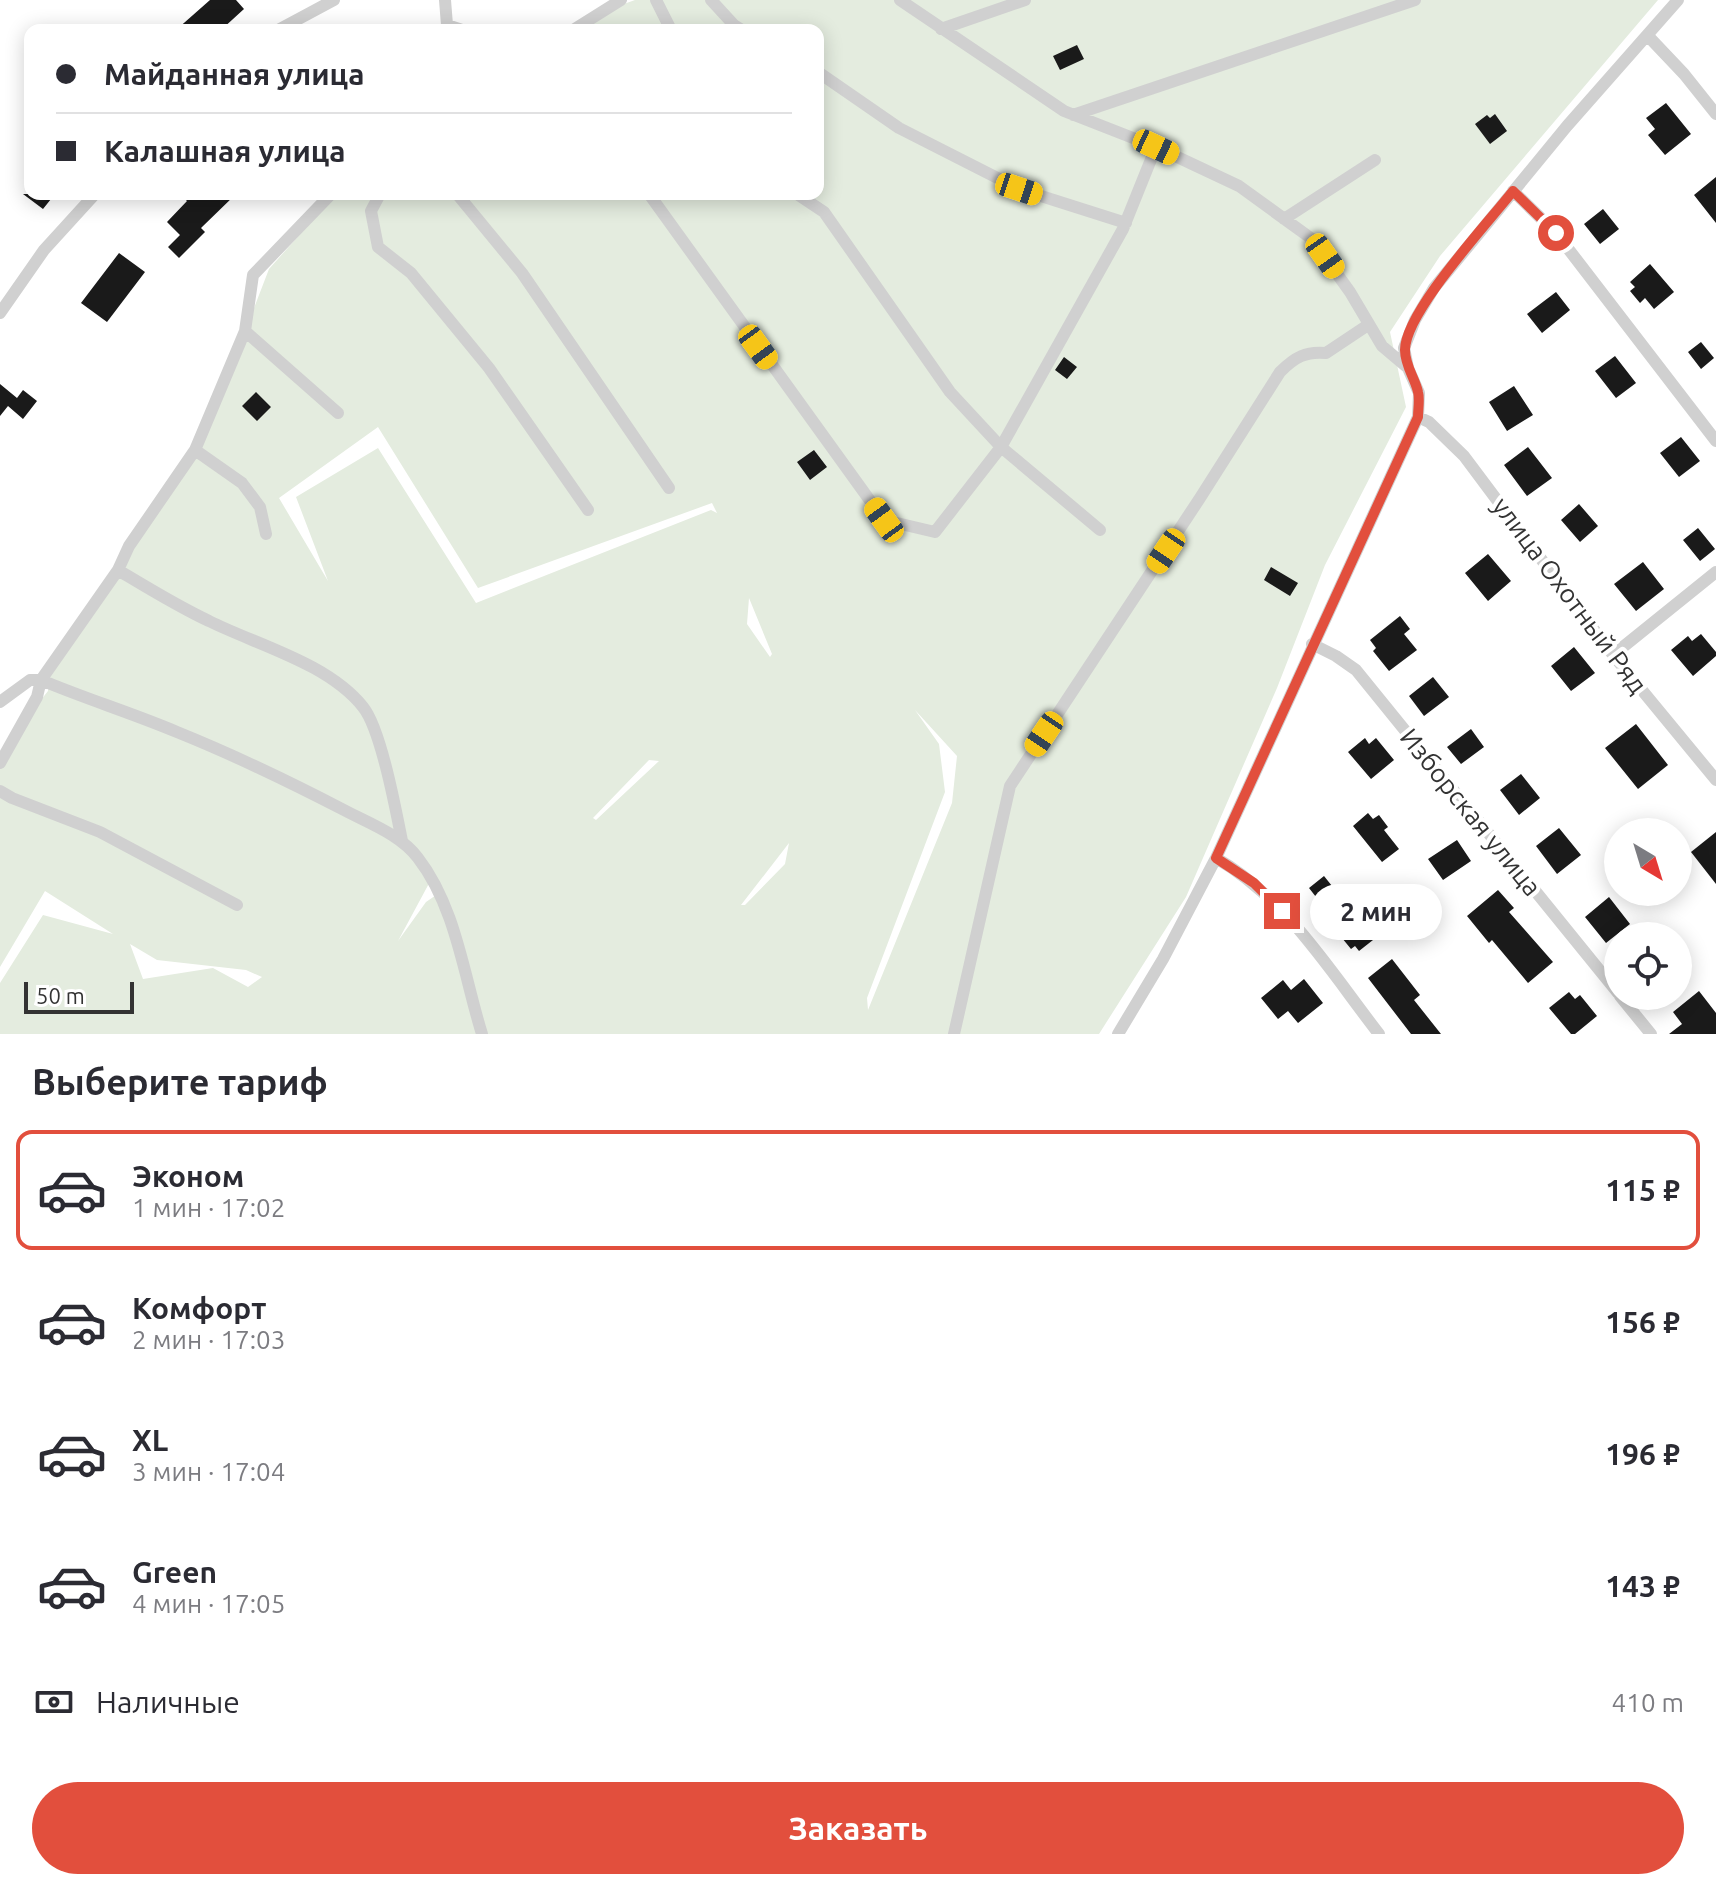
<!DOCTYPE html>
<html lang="ru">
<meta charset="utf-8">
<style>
body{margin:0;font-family:Ubuntu,sans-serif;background:#f2f2f3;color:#2b2b33;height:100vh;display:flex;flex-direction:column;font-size:30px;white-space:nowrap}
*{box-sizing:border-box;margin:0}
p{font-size:26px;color:#7c7c81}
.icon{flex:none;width:44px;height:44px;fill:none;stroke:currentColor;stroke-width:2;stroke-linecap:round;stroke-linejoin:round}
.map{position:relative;height:1034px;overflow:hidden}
.details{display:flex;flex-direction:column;background:#fff;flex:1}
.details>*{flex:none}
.hud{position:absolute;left:24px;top:24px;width:800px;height:176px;border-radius:16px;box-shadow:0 4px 20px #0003;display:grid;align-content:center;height:176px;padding:0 32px;background:#fff}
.needle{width:52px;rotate:142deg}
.fabs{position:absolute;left:1604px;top:818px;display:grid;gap:16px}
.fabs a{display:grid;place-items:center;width:88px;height:88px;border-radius:50%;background:#fff;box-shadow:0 4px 20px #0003;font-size:40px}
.scale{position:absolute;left:24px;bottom:20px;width:110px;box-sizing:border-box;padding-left:8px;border:4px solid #333;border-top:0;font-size:22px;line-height:28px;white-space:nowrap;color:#333;-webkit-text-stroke:6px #fff;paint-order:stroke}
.end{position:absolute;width:36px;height:36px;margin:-18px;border:10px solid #e24f3d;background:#fff;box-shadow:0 0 0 4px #fff}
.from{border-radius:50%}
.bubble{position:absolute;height:56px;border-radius:28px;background:#fff;box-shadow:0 4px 20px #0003;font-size:26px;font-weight:700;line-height:56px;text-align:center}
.car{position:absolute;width:24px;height:48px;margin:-24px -12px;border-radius:10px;box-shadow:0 0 6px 2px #0007;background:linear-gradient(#f5c518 24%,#345 0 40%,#f5c518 0 76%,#345 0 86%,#f5c518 0)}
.hud b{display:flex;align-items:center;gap:28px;height:76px;font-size:30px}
.hud b+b{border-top:2px solid #e1e1e2}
.hud i{width:20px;height:20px;background:#2b2b33}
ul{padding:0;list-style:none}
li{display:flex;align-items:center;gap:24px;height:120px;margin:0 16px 12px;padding:0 16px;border:4px solid transparent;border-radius:16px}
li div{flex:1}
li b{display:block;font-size:30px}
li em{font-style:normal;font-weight:700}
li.selected{border-color:#e24f3d}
li>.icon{width:72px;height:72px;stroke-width:1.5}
h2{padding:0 32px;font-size:36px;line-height:96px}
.pay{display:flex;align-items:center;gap:20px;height:88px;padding:0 32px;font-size:30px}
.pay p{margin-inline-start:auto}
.button{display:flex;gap:16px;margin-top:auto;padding:16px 32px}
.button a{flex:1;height:92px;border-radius:48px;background:#e24f3d;color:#fff;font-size:32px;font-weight:700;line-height:92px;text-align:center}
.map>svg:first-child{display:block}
</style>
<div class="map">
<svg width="1716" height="1034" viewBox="0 0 1716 1034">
<rect width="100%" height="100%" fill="#fff"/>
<path fill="#e4ecdf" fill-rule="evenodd" d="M635,0H1658L1440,256L1390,332L1406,407L1325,565L1277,688L1186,897L1099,1034H0V983L43,915L113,934L45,891L0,967V752L48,691L50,676L132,549L197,456L269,269L336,194H818V30H570L582,19ZM378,427L478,588L712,503L717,513L711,510L476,603L378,448L296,497L328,581L279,498ZM749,598L772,654L770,657L747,624ZM915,710L957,756L952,803L868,1010L867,998L945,792L939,744ZM649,760L659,761L596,820L593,818ZM789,843L785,864L745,905H741ZM433,876L442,891L426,902L398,941ZM130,944L157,960L246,970L262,977L248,987L213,968L143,979Z"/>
<path fill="#1a1a1a" d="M210,0H236L244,9L221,30H176Z
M1077,45L1084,59L1060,70L1053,56Z
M1666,103L1691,134L1665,155L1648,135L1655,129L1646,118Z
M1495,114L1507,131L1490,144L1475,124L1487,115L1490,118Z
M1716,177V223L1694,195Z
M23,194H55L43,209Z
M180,194H236L201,228L205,232L179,258L168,247L180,235L167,222L187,201Z
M1603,209L1619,229L1600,244L1584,224Z
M119,253L145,272L107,322L81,303Z
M1650,264L1674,292L1654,309L1645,298L1640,303L1630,291L1635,287L1630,282Z
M1556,292L1570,310L1542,333L1527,314Z
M1701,342L1714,358L1701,369L1688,352Z
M1615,356L1636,383L1616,398L1595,371Z
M1064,357L1077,367L1067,379L1055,370Z
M0,384L17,398L23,390L37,401L23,419L8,406L0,416Z
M1514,386L1533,415L1507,431L1489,402Z
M256,392L271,407L257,421L242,406Z
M1681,437L1700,461L1679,477L1660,453Z
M1528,447L1552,478L1527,496L1504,465Z
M814,450L827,467L810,480L797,462Z
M1579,504L1598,526L1580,542L1561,520Z
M1698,528L1715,549L1700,561L1683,540Z
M1488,554L1511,581L1488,601L1465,573Z
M1643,562L1664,589L1636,611L1614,584Z
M1271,567L1298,583L1290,596L1264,580Z
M1400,616L1410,629L1404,634L1417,650L1389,671L1373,651L1376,648L1370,640Z
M1701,634L1716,652V656L1693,676L1671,650L1688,636L1692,641Z
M1574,647L1595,673L1571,691L1551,666Z
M1433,677L1449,697L1424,716L1409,696Z
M1636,724L1668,765L1638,789L1605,748Z
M1471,729L1484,747L1461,764L1447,747Z
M1365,738L1369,744L1376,738L1394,760L1371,779L1348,752Z
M1521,774L1540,798L1519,815L1500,790Z
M1368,813L1373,819L1379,815L1388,827L1384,830L1399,849L1382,862L1353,826Z
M1559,828L1581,855L1557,874L1536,846Z
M1716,832V884L1691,852Z
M1457,840L1471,861L1443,880L1428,859Z
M1324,876L1352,911L1355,908L1374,931L1369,935L1373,940L1359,951L1355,946L1351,949L1333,927L1337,924L1309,888Z
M1498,890L1514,908L1509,912L1553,962L1528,983L1492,940L1489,943L1467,916Z
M1609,897L1630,924L1606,943L1585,917Z
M1392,959L1420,995L1414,1000L1441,1034H1411L1368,978Z
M1304,979L1323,1003L1298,1023L1288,1011L1278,1019L1261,998L1283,980L1291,990Z
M1699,991L1716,1013V1034H1669L1682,1024L1673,1012Z
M1569,992L1575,999L1580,995L1597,1016L1575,1034H1571L1549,1008Z"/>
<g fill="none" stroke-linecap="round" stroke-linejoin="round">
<path stroke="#d0d0d0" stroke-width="12" d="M445,0L447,25L462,30
M656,0L671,30
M711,0L734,25L742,30
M900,0L1064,111L1156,147L1239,186L1312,239L1350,292L1382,346L1408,368
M941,29L1025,0
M278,30L334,0
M573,30L621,0
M1648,36L1684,74L1716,114
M818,72L899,128L1019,189L1126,223
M1073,115L1415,0
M1513,191L1556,233L1716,441
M331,194L253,275L245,331L338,413
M380,194L371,211L378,247L411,273L489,368L588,510
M457,194L522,273L669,488
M649,194L884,520L935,532L1001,447L950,392L824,212L797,194
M1284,219L1375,160
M0,313L44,250L95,194
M245,331L195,450L242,483L260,507L266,534
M1418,417L1429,422L1464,456L1613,655L1716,780
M195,450L129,546L118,570C148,588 177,606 209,621C257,645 328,663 363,707C381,729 396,811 402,841
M1100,530L1001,447L1123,229L1156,147
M118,570L41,680C86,699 132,713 177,732C234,755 288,781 342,809C368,823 400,834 418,858C456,907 464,977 482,1034
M1312,644L1336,656L1356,670L1618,993
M1613,655L1716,572
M0,702L30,680H41L37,697L0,763
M0,791L12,798L100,832L237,905
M1216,858C1286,898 1330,971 1379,1034
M1620,996L1651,1034
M954,1034L1010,786L1200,498L1280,372C1295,357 1306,351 1326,353L1368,325
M1118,1034L1163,959L1216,858L1418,417L1419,393L1408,368L1404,348L1415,320L1434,288L1567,126L1678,0"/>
</g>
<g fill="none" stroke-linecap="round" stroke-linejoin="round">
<path stroke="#e24f3d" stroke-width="10" d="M1282,911L1254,883L1216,858L1418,417C1418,409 1420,399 1418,392C1415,378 1405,366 1405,350C1405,312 1488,223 1513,191L1556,233"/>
</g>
<g text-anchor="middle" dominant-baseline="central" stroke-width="8" stroke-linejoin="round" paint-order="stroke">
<g font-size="26" fill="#333" stroke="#fff">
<text transform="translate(1570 595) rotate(53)">улица Охотный Ряд</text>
<text transform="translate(1471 812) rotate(51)">Изборская улица</text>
</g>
</g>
</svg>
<div class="fabs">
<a><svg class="needle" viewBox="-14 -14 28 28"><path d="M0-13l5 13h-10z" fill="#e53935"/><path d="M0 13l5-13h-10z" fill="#7c7c81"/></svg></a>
<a><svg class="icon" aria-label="locate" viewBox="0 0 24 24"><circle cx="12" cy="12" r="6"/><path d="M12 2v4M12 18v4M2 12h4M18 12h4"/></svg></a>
</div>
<div class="scale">50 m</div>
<i class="end from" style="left:1556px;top:233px"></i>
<i class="end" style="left:1282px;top:911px"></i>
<div class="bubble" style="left:1310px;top:884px;width:132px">2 мин</div>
<i class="car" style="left:1156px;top:147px;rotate:115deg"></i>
<i class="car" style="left:1019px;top:189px;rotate:108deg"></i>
<i class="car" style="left:1325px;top:256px;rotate:145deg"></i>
<i class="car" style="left:758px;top:347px;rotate:144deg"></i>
<i class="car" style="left:884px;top:520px;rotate:324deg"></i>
<i class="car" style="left:1166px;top:551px;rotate:214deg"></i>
<i class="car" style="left:1044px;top:734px;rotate:214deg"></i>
<div class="hud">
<b><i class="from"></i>Майданная улица</b>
<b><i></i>Калашная улица</b>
</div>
</div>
<section class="details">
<h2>Выберите тариф</h2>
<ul>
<li class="selected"><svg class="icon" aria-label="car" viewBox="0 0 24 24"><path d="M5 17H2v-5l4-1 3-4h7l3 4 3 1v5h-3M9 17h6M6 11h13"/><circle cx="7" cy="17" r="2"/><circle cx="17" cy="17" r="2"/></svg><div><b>Эконом</b><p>1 мин · 17:02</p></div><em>115 ₽</em></li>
<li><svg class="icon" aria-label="car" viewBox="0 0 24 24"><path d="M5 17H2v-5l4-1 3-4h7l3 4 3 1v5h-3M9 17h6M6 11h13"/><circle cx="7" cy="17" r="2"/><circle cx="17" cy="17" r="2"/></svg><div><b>Комфорт</b><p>2 мин · 17:03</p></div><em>156 ₽</em></li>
<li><svg class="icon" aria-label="car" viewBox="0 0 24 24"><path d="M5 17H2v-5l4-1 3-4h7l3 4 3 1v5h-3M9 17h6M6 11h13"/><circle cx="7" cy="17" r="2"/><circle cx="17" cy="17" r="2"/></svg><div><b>XL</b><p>3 мин · 17:04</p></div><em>196 ₽</em></li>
<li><svg class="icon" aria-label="car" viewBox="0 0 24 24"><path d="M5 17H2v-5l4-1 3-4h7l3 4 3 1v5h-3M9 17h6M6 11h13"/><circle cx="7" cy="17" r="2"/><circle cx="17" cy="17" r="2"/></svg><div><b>Green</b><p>4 мин · 17:05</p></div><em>143 ₽</em></li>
</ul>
<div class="pay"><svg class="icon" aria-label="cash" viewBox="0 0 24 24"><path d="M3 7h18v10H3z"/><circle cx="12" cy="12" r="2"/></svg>Наличные<p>410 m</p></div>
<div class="button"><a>Заказать</a></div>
</section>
